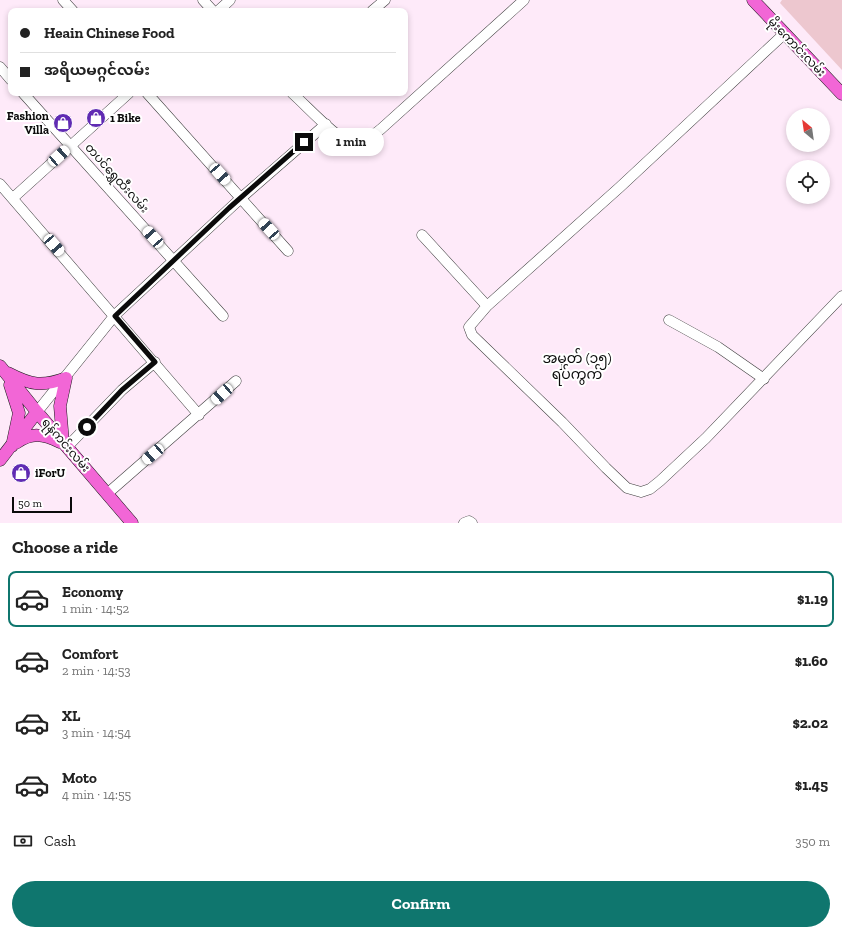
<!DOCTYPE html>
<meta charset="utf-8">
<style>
body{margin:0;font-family:"Zilla Slab","Noto Sans Myanmar",serif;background:#f6f6f6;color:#222;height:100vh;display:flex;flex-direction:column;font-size:15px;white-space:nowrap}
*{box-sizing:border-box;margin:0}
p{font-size:13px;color:#767676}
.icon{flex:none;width:22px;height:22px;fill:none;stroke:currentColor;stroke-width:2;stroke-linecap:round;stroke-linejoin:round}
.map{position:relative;height:523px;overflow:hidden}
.drawer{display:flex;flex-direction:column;background:#fff;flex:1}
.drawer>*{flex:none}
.top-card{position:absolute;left:8px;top:8px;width:400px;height:88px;border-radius:8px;box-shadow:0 2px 6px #0003;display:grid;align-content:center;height:88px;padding:0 12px;background:#fff}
.needle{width:26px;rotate:331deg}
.buttons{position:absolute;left:786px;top:108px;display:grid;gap:8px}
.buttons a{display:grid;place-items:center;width:44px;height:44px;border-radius:50%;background:#fff;box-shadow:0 2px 6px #0003;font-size:20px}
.scale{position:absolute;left:12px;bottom:10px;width:60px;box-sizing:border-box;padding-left:4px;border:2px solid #0b0b0b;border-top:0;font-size:11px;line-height:14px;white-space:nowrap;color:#0b0b0b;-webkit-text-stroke:3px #fff;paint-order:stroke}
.end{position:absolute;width:18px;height:18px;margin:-9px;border:5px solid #0b0b0b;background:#fff;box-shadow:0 0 0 2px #fff}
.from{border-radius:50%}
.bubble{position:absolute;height:28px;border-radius:14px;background:#fff;box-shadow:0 2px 6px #0003;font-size:13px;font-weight:800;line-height:28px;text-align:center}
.car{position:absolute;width:12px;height:24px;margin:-12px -6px;border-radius:5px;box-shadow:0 0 3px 1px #0007;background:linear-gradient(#fff 24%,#345 0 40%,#fff 0 76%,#345 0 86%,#fff 0)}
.top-card b{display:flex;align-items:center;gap:14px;height:38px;font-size:15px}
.top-card b+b{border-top:1px solid #e0e0e0}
.top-card i{width:10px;height:10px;background:#222}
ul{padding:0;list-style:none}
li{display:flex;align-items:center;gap:12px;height:56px;margin:0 8px 6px;padding:0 4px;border:2px solid transparent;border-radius:8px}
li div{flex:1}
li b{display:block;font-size:15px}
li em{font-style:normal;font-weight:800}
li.selected{border-color:#0f766e}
li>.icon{width:36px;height:36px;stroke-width:1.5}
h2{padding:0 12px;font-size:18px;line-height:48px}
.pay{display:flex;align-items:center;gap:10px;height:44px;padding:0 12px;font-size:15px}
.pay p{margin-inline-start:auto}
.cta{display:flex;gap:8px;margin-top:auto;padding:8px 12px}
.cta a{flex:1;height:46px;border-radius:24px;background:#0f766e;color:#fff;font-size:16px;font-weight:800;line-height:46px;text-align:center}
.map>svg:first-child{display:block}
</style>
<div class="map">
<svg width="842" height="523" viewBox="0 0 842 523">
<rect width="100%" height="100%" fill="#feeaf9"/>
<path fill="#edc7cf" d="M782,0H842V70L780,3Z"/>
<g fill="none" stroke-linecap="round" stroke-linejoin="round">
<defs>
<path id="minor" d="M63,0L73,11
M203,0L213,11
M218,11L230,0
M372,11L385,0
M784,34L620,187L487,306L469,327L472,335L562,422L606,468L627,488L641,492L650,489L660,481L706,438L842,296
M0,67L11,80
M23,93L223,316
M147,93L288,251
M292,93C311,110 335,138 358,147L381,129L524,0
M0,184L199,415
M13,198L129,93
M422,235L487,306
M669,320L718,347L764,379
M37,412L115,315L241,198L326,124
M67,447L122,390L155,362
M108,493L236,381
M464,523L469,521L472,523"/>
<path id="major" d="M753,0L842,94
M0,366L37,412L132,523
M8,373C31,385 42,387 66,378
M10,385L19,413L12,446
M63,442L60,406L66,378
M16,443C32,432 43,434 60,442
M0,460L37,412"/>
</defs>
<use href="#minor" stroke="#3e3e3e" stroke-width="11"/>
<use href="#major" stroke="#1c1c1c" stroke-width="13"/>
<use href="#minor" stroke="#fff" stroke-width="10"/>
<use href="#major" stroke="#f266d6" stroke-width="12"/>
</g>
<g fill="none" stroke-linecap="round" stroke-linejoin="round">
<path stroke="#0b0b0b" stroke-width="5" d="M87,427L122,390L155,362L115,316L229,208L304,142"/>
</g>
<defs>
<symbol id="shop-disc" viewBox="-11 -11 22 22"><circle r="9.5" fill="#602bb3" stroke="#fff"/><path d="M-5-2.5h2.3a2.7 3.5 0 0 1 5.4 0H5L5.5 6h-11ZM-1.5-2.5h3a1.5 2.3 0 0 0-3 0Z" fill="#fff"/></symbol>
</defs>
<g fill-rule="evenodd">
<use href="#shop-disc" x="85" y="107" width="22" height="22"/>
<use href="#shop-disc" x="52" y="112" width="22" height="22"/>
<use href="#shop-disc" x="10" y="462" width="22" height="22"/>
</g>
<g text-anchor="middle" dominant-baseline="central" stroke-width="4" stroke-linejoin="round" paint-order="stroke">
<g font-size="12" fill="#0b0b0b" stroke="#fff">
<text transform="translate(797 47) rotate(46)">မိုးကောင်းလမ်း</text>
<text transform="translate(117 178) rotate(48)">တပင်ရွှေထီးလမ်း</text>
<text transform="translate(66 445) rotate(49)">ရန်ကင်းလမ်း</text>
</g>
<g font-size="12" font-weight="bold" fill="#0b0b0b" stroke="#fff" text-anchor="start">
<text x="49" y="116" text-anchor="end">Fashion<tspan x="49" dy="14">Villa</tspan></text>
<text x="110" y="118">1 Bike</text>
<text x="35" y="473">iForU</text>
</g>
<g font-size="14" fill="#0b0b0b" stroke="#fff">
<text x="577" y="358">အမှတ် (၁၅)<tspan x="577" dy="16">ရပ်ကွက်</tspan></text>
</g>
</g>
</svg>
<div class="buttons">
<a><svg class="needle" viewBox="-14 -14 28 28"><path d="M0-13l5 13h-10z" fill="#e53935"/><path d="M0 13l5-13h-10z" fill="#767676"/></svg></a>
<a><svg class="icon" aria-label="locate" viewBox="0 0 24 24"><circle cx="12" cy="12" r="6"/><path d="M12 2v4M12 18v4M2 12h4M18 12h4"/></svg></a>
</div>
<div class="scale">50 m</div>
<i class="end from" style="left:87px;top:427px"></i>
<i class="end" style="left:304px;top:142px"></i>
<div class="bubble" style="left:318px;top:128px;width:66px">1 min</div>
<i class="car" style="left:59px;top:156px;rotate:48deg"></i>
<i class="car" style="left:220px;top:174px;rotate:138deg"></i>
<i class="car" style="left:269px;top:229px;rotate:318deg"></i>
<i class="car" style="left:153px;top:237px;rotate:318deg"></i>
<i class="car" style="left:54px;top:245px;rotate:139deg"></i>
<i class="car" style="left:222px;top:394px;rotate:228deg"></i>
<i class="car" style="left:153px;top:454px;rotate:229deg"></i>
<div class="top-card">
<b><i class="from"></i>Heain Chinese Food</b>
<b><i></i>အရိယမဂ္ဂင်လမ်း</b>
</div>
</div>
<section class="drawer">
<h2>Choose a ride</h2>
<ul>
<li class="selected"><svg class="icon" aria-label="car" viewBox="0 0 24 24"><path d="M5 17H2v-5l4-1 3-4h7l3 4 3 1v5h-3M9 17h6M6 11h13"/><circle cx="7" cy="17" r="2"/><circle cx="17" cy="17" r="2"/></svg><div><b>Economy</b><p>1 min · 14:52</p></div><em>$1.19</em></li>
<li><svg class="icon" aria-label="car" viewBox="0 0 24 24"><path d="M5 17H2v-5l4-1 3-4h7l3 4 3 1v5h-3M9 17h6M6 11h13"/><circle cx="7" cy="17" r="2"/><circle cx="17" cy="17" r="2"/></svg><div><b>Comfort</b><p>2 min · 14:53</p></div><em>$1.60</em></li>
<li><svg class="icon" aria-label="car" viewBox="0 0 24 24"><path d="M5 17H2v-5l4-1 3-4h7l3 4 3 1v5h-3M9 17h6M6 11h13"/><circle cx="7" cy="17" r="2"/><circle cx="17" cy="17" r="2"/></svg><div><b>XL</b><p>3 min · 14:54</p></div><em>$2.02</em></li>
<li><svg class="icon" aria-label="car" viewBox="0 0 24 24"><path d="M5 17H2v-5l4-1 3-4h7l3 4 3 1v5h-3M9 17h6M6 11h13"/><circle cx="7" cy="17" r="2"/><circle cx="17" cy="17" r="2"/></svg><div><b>Moto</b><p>4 min · 14:55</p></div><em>$1.45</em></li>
</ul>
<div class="pay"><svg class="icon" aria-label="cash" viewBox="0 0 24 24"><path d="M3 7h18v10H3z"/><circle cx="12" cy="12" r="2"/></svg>Cash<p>350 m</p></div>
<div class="cta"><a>Confirm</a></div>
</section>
